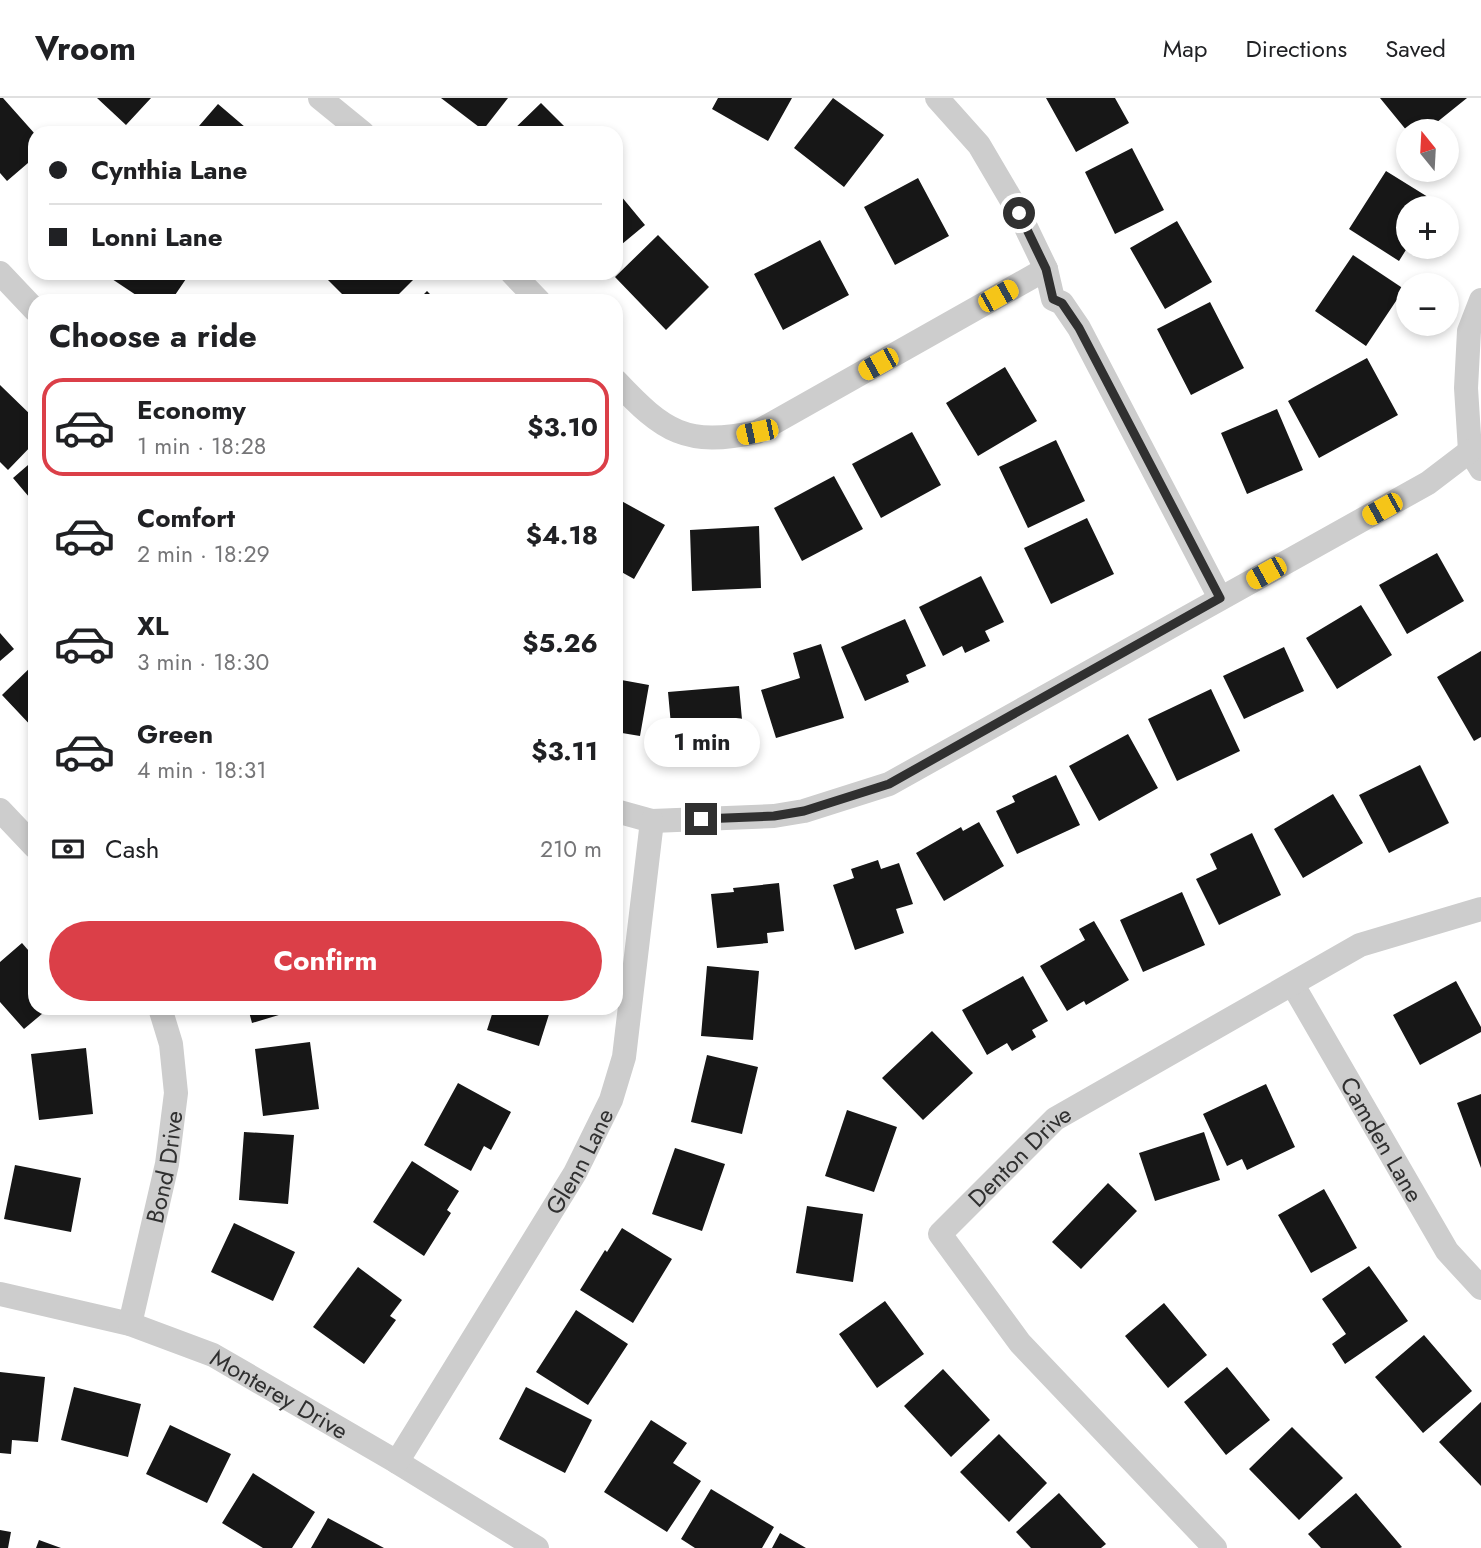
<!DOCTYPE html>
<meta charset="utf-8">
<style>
body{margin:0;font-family:Jost,sans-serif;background:#f2f2f2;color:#202124;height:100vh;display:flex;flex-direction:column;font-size:26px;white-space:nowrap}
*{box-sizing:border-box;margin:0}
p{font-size:23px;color:#757577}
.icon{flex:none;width:38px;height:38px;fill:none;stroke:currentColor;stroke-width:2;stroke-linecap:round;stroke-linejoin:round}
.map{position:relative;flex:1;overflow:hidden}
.sheet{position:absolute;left:28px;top:196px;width:595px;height:721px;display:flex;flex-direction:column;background:#fff;border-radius:21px;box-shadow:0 4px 10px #0003}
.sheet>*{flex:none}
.banner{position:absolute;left:28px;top:28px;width:595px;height:154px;border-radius:21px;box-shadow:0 4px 10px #0003;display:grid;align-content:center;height:154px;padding:0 21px;background:#fff}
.needle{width:46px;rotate:342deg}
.fabs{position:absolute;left:1396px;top:21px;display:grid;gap:14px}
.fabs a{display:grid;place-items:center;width:63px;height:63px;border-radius:50%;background:#fff;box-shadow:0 4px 10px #0003;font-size:35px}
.end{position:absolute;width:32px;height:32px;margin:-16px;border:9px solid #303030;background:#fff;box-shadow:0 0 0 4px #fff}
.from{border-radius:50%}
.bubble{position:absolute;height:49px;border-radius:24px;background:#fff;box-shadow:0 4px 10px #0003;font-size:23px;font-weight:700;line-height:49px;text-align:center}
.car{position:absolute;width:21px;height:42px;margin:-21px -10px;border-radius:9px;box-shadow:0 0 5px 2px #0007;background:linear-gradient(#f5c518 24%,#345 0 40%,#f5c518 0 76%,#345 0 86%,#f5c518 0)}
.banner b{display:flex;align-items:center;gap:24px;height:66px;font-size:26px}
.banner b+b{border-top:2px solid #e0e0e0}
.banner i{width:18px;height:18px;background:#202124}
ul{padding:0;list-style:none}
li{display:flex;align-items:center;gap:21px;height:98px;margin:0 14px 10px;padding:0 7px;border:4px solid transparent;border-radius:21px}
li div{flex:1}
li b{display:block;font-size:26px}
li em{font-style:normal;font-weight:700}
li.on{border-color:#db3f48}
li>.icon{width:63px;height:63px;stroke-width:1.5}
h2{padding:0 21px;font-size:32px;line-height:84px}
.pay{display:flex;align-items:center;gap:18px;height:77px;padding:0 21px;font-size:26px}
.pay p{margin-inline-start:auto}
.cta{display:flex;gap:14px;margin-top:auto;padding:14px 21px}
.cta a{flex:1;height:80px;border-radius:42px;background:#db3f48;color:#fff;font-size:28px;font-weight:700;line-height:80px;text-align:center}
header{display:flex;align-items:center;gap:42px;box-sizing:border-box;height:98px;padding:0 35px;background:#fff;border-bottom:2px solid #e0e0e0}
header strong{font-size:33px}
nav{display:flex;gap:38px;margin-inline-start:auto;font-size:24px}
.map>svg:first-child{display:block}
</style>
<header>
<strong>Vroom</strong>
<nav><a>Map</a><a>Directions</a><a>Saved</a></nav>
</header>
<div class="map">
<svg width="1481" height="1450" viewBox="0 0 1481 1450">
<rect width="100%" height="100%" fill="#fff"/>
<path fill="#171717" d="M0,0H3L35,36V59L7,83L0,75Z
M97,0H151L126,27Z
M441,0H508L483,32Z
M718,0H792L768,43L712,11Z
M833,0L884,37L844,89L794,50Z
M1046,0H1115L1129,25L1076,54Z
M1380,0H1467L1426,33H1407Z
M541,5L571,35H510Z
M218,6L252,35H193Z
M1132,50L1164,112L1115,136L1085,74Z
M1386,73L1436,104L1432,110H1409V147L1399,163L1349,131Z
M918,80L949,138L895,167L864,109Z
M616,92L645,127L616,151Z
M1177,123L1212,184L1165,211L1130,150Z
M658,137L709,189L666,232L615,179Z
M820,142L849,197L783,232L754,176Z
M1353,157L1404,191L1366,248L1315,213Z
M103,175H190L171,203H145Z
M321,175H414L417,178L392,203H349Z
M427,193L437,203H417Z
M1210,204L1244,270L1191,297L1157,231Z
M1367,260L1398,317L1319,360L1288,303Z
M1005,269L1037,323L978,358L946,305Z
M0,287L35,321V344L8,372L0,364Z
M1277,311L1303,372L1247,396L1221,335Z
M912,334L941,387L881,420L852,366Z
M1056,342L1085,403L1028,430L999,369Z
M35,361V406L13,380Z
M834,378L863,431L802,463L774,410Z
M616,400L665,427L634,481L616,471Z
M1087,420L1114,476L1051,506L1024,450Z
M759,428L761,490L692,493L690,432Z
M1437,455L1464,503L1407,536L1379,487Z
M981,478L1004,524L985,533L990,543L965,555L962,548L943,558L919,509Z
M1361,507L1392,557L1337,591L1306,540Z
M905,521L926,568L906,577L909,584L865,603L841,549Z
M0,535L14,551L0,563Z
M821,546L844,620L776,640L761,592L800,580L793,555Z
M1284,549L1304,593L1244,621L1223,578Z
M1481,553V639L1474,643L1437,579Z
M35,565V632L2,597Z
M616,581L649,587L640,638L616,634Z
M739,588L744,644L673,649L668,594Z
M1211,591L1240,653L1177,683L1148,621Z
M1128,636L1158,690L1099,723L1069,668Z
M1420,667L1449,725L1389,755L1359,697Z
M1056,677L1080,727L1017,756L996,713L1015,704L1012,698Z
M1333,696L1363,745L1303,780L1274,731Z
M979,724L1004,768L944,803L916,755L961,729L963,733Z
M1252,735L1281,797L1219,827L1196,781L1217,771L1210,756Z
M878,762L881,771L899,765L913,806L896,811L904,835L855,852L833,787L854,780L851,771Z
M779,785L784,833L767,835L768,845L717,850L711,796L734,794L733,790Z
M1182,794L1205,847L1143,874L1120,822Z
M1094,823L1129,882L1086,907L1084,903L1067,913L1040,868L1085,842L1079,831Z
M22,845L35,860V910H49L24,931L0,904V864Z
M707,868L759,873L753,942L701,938Z
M1023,878L1048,923L1032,932L1036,939L1012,953L1007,945L987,957L962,912Z
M1456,883L1481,929V934L1420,967L1393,917Z
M248,910H299V911L252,925Z
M494,910H551L539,948L487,932Z
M932,933L973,975L923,1022L882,980Z
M310,944L319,1011L263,1018L255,951Z
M86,950L93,1016L39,1022L31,956Z
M707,957L758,969L742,1036L691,1024Z
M458,985L511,1014L491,1052L484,1048L471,1073L424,1047Z
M1266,986L1295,1049L1247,1072L1242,1061L1227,1068L1203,1016Z
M1481,996V1070L1457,1005Z
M847,1012L897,1029L874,1094L825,1078Z
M244,1034L294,1037L288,1106L239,1102Z
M1204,1034L1220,1082L1155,1103L1139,1055Z
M675,1050L725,1066L702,1133L652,1116Z
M412,1063L459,1093L447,1112L451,1115L424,1158L373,1124Z
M15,1067L81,1080L71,1134L4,1121Z
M1108,1085L1137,1113L1081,1171L1052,1144Z
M1324,1091L1357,1150L1311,1175L1278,1117Z
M807,1108L863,1116L853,1184L796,1175Z
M234,1125L295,1154L273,1203L211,1174Z
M622,1130L672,1161L633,1225L580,1192L605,1152L607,1154Z
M1369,1168L1408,1223L1345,1266L1332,1246L1346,1236L1322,1201Z
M358,1169L402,1202L390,1218L396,1222L364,1266L313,1229Z
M885,1203L924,1256L877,1290L839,1236Z
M1164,1205L1207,1257L1168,1290L1125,1238Z
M576,1212L628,1246L588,1307L536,1274Z
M1424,1237L1472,1293L1423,1335L1375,1279Z
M1227,1269L1270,1322L1226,1357L1184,1304Z
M943,1271L990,1322L951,1359L904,1308Z
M0,1274L45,1279L38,1344L12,1342L11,1356L0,1355Z
M74,1289L141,1306L128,1359L61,1342Z
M526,1289L592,1322L565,1375L499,1341Z
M1481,1304V1388L1439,1344Z
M651,1322L687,1345L673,1365L701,1383L667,1434L604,1394Z
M170,1327L231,1356L207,1405L146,1376Z
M1292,1329L1343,1380L1299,1422L1249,1371Z
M999,1336L1047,1385L1009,1424L960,1374Z
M253,1375L315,1414L292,1450H263L222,1425Z
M711,1391L774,1429L762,1450H695L681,1441Z
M1059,1395L1106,1446L1101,1450H1031L1016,1434Z
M1356,1395L1402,1449L1400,1450H1321L1308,1436Z
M328,1420L384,1450H311Z
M0,1432L11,1434L8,1450H0Z
M780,1435L806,1450H772Z
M39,1442L61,1450H36Z"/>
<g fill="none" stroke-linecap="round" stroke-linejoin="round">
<g stroke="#cdcdcd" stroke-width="24">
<path d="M320,0L363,35"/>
<path d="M937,0L979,47L1019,115L1046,171L1053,201L1062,205L1079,230L1220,500"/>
<path d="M0,175L35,212"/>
<path d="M512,175L539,203"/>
<path d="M1481,202L1469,233L1466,290L1470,353L1481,371"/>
<path d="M616,283C664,334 686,349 757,334L1046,171"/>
<path d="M0,712L35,749"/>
<path d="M616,713L652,723L774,718L804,713L889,686L1428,385L1470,353"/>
<path id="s1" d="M1293,887L1447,1153L1481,1190"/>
<path id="s2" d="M0,1196L130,1226L213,1257L397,1364L537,1450"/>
<path id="s3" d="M130,1226L167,1066L176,995L171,946L160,910"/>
<path id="s4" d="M397,1364L575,1075L611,1002L624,959L652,723"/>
<path id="s5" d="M1215,1450L1020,1245L940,1136L1055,1021L1360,847L1481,811"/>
</g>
</g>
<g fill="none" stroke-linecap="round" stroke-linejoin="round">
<path stroke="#303030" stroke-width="9" d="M701,721L774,718L804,713L889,686L1220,500L1079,230L1062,205L1053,201L1046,171L1019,115"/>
</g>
<g text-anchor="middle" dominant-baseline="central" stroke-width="7" stroke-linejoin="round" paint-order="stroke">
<g font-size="24" fill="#303030" stroke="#fff">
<text stroke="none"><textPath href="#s1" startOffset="178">Camden Lane</textPath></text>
<text stroke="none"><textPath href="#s5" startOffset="530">Denton Drive</textPath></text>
<text stroke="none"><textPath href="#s4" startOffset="352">Glenn Lane</textPath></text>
<text stroke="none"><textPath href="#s3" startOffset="161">Bond Drive</textPath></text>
<text stroke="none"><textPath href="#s2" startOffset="299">Monterey Drive</textPath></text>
</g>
</g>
</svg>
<div class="fabs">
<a><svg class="needle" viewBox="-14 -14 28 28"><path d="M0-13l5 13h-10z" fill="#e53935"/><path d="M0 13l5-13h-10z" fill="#757577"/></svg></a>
<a>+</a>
<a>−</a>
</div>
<i class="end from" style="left:1019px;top:115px"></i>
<i class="end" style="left:701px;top:721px"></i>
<div class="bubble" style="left:644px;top:620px;width:116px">1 min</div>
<i class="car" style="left:998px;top:198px;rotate:61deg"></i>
<i class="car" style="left:878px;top:266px;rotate:241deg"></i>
<i class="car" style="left:757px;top:334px;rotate:258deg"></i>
<i class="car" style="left:1382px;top:411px;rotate:241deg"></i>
<i class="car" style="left:1266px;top:475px;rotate:241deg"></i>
<div class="banner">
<b><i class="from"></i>Cynthia Lane</b>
<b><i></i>Lonni Lane</b>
</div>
<section class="sheet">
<h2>Choose a ride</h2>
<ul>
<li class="on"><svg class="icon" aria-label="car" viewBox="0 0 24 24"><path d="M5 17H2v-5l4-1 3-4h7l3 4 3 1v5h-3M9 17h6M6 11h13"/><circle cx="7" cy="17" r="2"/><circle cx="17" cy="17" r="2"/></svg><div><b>Economy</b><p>1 min · 18:28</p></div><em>$3.10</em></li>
<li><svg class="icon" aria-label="car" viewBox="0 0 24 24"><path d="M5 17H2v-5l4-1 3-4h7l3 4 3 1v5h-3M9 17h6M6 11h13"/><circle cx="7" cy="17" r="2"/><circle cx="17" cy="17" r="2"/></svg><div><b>Comfort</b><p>2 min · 18:29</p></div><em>$4.18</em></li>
<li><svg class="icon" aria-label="car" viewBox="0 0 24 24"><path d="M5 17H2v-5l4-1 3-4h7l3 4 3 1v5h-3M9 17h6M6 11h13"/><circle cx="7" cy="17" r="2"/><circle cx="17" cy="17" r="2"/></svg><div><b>XL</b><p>3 min · 18:30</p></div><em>$5.26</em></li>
<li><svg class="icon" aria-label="car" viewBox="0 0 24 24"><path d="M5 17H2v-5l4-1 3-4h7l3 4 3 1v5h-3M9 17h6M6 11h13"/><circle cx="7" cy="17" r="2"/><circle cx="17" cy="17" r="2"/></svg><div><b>Green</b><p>4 min · 18:31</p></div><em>$3.11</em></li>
</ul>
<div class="pay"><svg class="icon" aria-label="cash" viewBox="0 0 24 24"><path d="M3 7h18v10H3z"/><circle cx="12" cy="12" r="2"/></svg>Cash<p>210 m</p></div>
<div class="cta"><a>Confirm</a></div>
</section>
</div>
